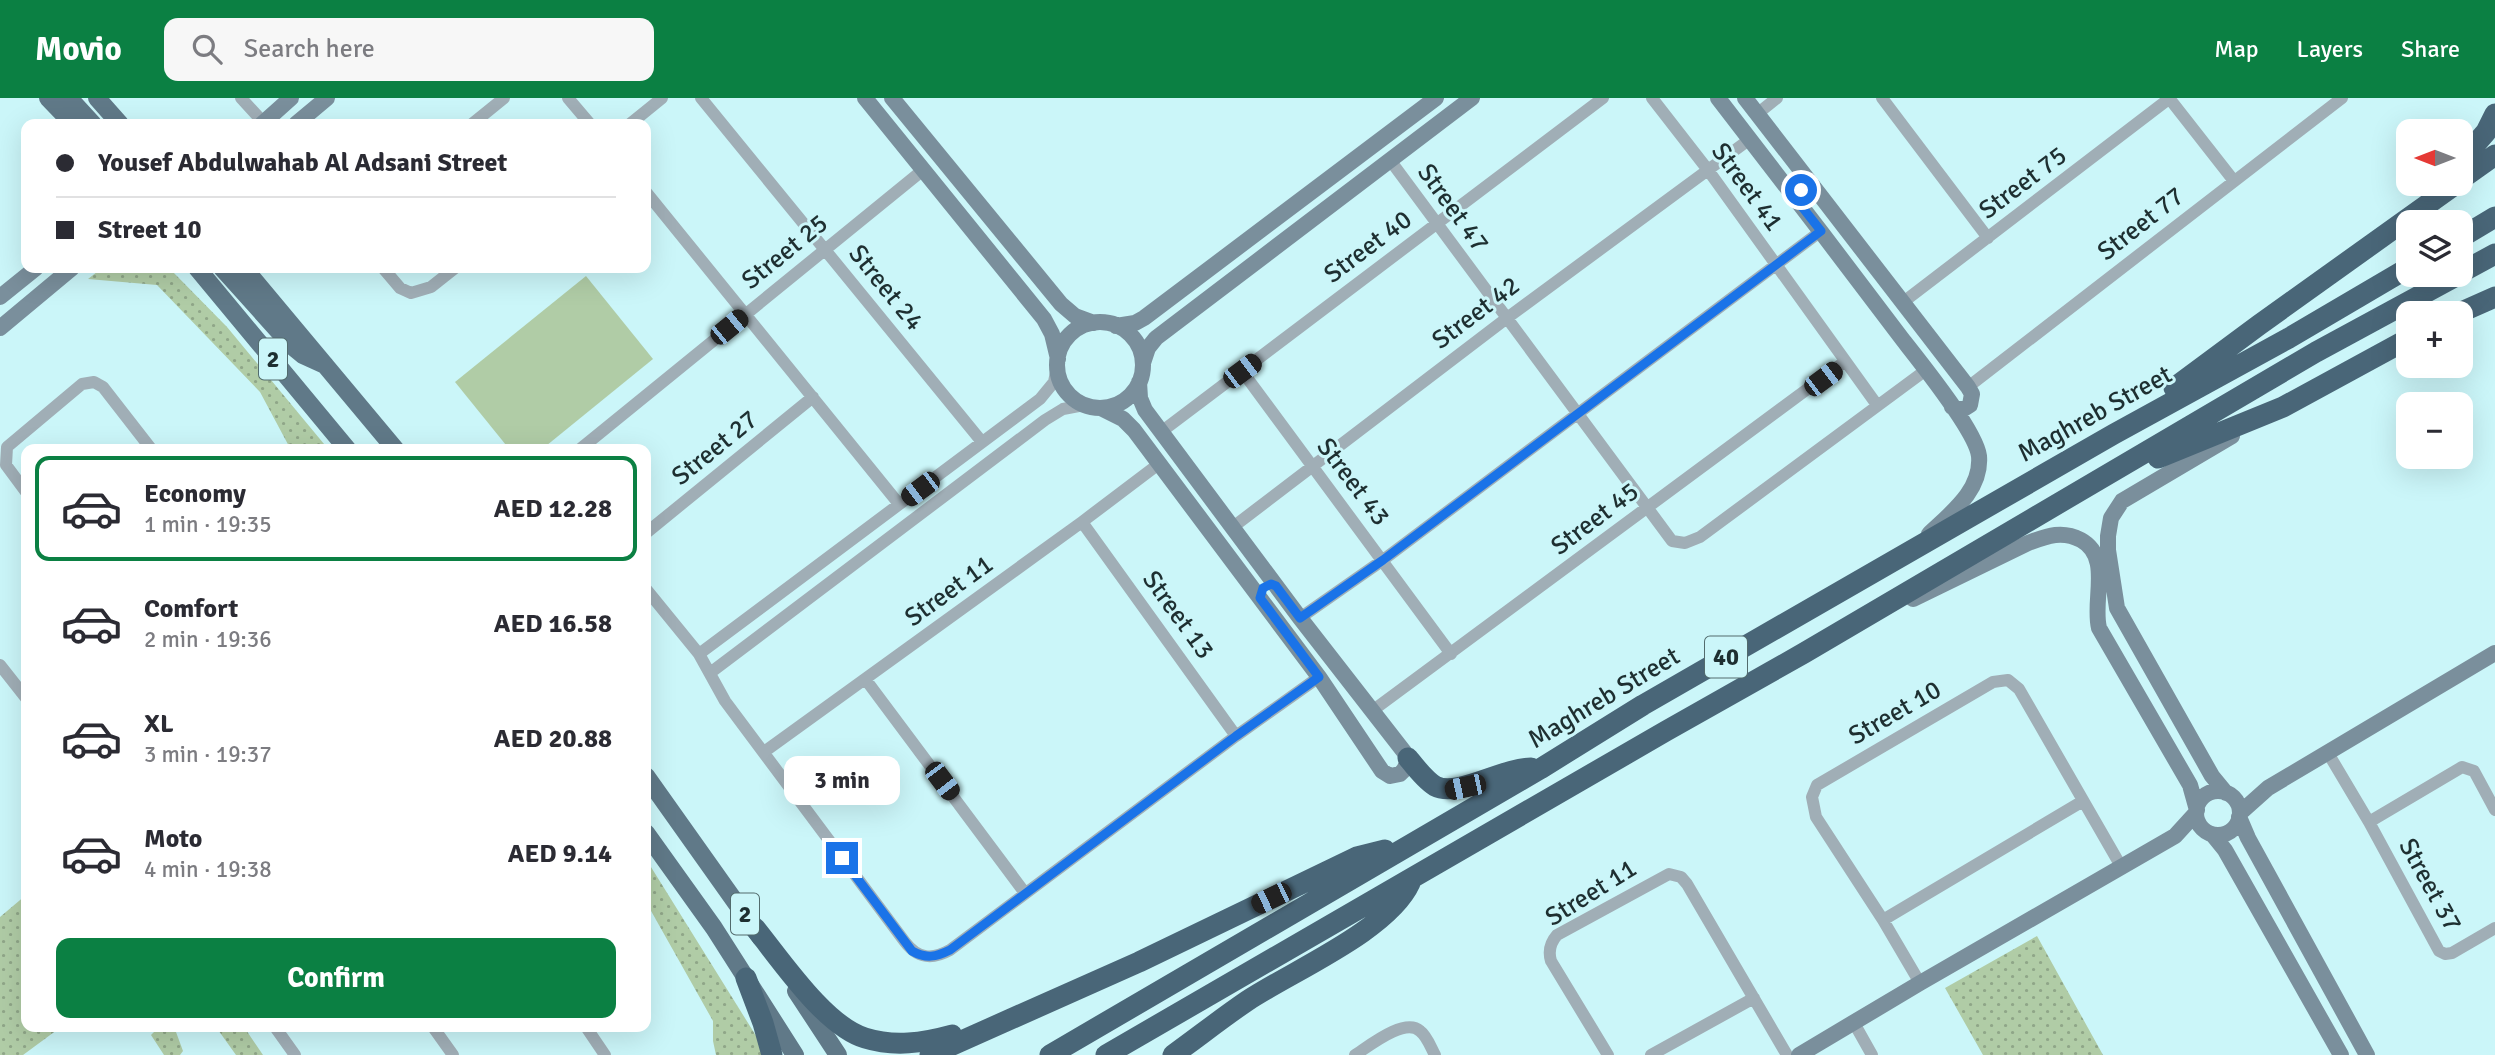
<!DOCTYPE html>
<meta charset="utf-8">
<style>
body{margin:0;font-family:Signika,sans-serif;background:#f7f7f7;color:#2b2b33;height:100vh;display:flex;flex-direction:column;font-size:26px;white-space:nowrap}
*{box-sizing:border-box;margin:0}
p{font-size:23px;color:#7c7c81}
.icon{flex:none;width:38px;height:38px;fill:none;stroke:currentColor;stroke-width:2;stroke-linecap:round;stroke-linejoin:round}
.map{position:relative;flex:1;overflow:hidden}
.drawer{position:absolute;left:21px;top:346px;width:630px;height:588px;display:flex;flex-direction:column;background:#fff;border-radius:14px;box-shadow:0 7px 28px #0002}
.drawer>*{flex:none}
.top-card{position:absolute;left:21px;top:21px;width:630px;height:154px;border-radius:14px;box-shadow:0 7px 28px #0002;display:grid;align-content:center;height:154px;padding:0 35px;background:#fff}
.needle{width:46px;rotate:270deg}
.buttons{position:absolute;left:2396px;top:21px;display:grid;gap:14px}
.buttons a{display:grid;place-items:center;width:77px;height:77px;border-radius:14px;background:#fff;box-shadow:0 7px 28px #0002;font-size:35px}
.end{position:absolute;width:32px;height:32px;margin:-16px;border:9px solid #1a73e8;background:#fff;box-shadow:0 0 0 4px #fff}
.from{border-radius:50%}
.bubble{position:absolute;height:49px;border-radius:14px;background:#fff;box-shadow:0 7px 28px #0002;font-size:23px;font-weight:700;line-height:49px;text-align:center}
.car{position:absolute;width:21px;height:42px;margin:-21px -10px;border-radius:9px;box-shadow:0 0 5px 2px #0007;background:linear-gradient(#222 24%,#8ab4d8 0 40%,#222 0 76%,#8ab4d8 0 86%,#222 0)}
.top-card b{display:flex;align-items:center;gap:24px;height:66px;font-size:26px}
.top-card b+b{border-top:2px solid #e1e1e2}
.top-card i{width:18px;height:18px;background:#2b2b33}
ul{padding:12px 0 0;list-style:none}
li{display:flex;align-items:center;gap:21px;height:105px;margin:0 14px 10px;padding:0 21px;border:4px solid transparent;border-radius:14px}
li div{flex:1}
li b{display:block;font-size:26px}
li em{font-style:normal;font-weight:700}
li.active{border-color:#0b8043}
li>.icon{width:63px;height:63px;stroke-width:1.5}
.cta{display:flex;gap:14px;margin-top:auto;padding:14px 35px}
.cta a{flex:1;height:80px;border-radius:14px;background:#0b8043;color:#fff;font-size:28px;font-weight:700;line-height:80px;text-align:center}
header{display:flex;align-items:center;gap:42px;box-sizing:border-box;height:98px;padding:0 35px;background:#0b8043;color:#fff}
header strong{font-size:33px}
nav{display:flex;gap:38px;margin-inline-start:auto;font-size:24px}
.search{width:490px;height:63px;background:#f7f7f7;display:flex;align-items:center;gap:18px;box-sizing:border-box;padding:0 24px;border-radius:14px;color:#7c7c81;font-size:26px}
.map>svg:first-child{display:block}
</style>
<header>
<strong>Movio</strong>
<div class="search"><svg class="icon" aria-label="search" viewBox="0 0 24 24"><circle cx="10" cy="10" r="6"/><path d="M15 15l6 6"/></svg>Search here</div>
<nav><a>Map</a><a>Layers</a><a>Share</a></nav>
</header>
<div class="map">
<svg width="2495" height="957" viewBox="0 0 2495 957">
<defs>
<pattern id="grass-dots" width="8" height="8" patternUnits="userSpaceOnUse" patternTransform="scale(1.75)"><rect width="8" height="8" fill="#b0cca6"/><path d="M2 2h.1M6 6h.1" fill="none" stroke="#8fa688" stroke-width="1.8" stroke-linecap="round"/></pattern>
</defs>
<rect width="100%" height="100%" fill="#cbf6f9"/>
<path fill="url(#grass-dots)" d="M102,170H166L172,173L227,229L329,352H291L260,294L157,187L88,181Z
M646,761L758,941L763,957H716L713,943V923L646,804Z
M26,797V929H61L23,957H0V819Z
M2037,838L2103,957H1983L1945,890Z
M159,929H183L176,934L183,953L180,957H164L151,937Z
M216,929H244L263,957H236Z"/>
<path fill="#b0cca6" d="M586,178L653,261L541,352H510L455,284Z"/>
<g fill="none" stroke-linecap="round" stroke-linejoin="round">
<path stroke="#a0aeb6" stroke-width="12" d="M241,0L264,25
M568,0L590,26
M701,0L982,344
M1652,0L1708,72L1877,307
M1882,0L1988,140
M2169,0L2234,83
M1757,16L1777,0
M472,26L504,0
M630,26L662,0
M1390,62L1672,443L1685,445L1700,439L1926,272
M646,94L899,406
M383,170L400,190L411,195L431,189L455,170
M1902,205L2170,0
M1242,273L1451,556
M1968,289L2342,0
M1161,334L1603,0
M579,352L923,72
M26,394L6,367L7,349L82,286L94,284L103,289L152,352
M1082,424L1236,638
M1233,429L1507,220L1750,41
M646,435L813,299
M646,491L699,556L725,603L905,844C918,861 932,862 950,852L1236,638L1319,579
M1300,520L1383,462L1821,133
M699,556L1040,301L1054,284L1057,269
M0,567L26,600
M710,575L1045,322L1063,311L1084,307
M866,582L1025,795
M1372,613L1844,264
M764,654L1082,424L1160,365
M2328,655L2369,724L2439,853L2445,856L2452,855L2495,830
M2369,724L2462,669L2474,673L2495,712
M1883,822L2083,703
M1920,885L1883,822L1816,719L1812,699L1817,687L1993,584L2008,582L2019,591L2122,770
M1854,925L1872,957
M275,929L295,957
M433,929L453,957
M586,929L605,957
M1355,957C1369,948 1405,919 1420,933C1427,938 1431,950 1435,957
M1608,957L1551,863C1548,853 1550,845 1557,837L1669,776L1681,779L1687,786L1787,957
M1651,957L1754,900"/>
<path stroke="#7a8f9c" stroke-width="16" d="M865,0L1044,221L1052,236L1058,261
M892,0L1061,206L1075,218L1094,225
M1718,0C1780,80 1842,161 1903,242C1921,265 1976,333 1979,358C1982,392 1951,415 1929,436
M1745,0L1968,289L1972,296L1970,307L1962,312L1952,309
M262,26L291,0
M296,26L327,0
M0,199L36,170
M1057 267a43 43 0 1 1 86 0a43 43 0 1 1-86 0Z
M1116,228L1135,225L1144,220L1436,0
M0,230L72,170
M1143,265L1148,250L1156,240L1472,0
M1101,310L1123,321L1134,332L1319,579L1382,673L1390,678L1400,676C1407,670 1409,663 1405,655L1300,520L1145,312L1140,300L1139,284
M1913,501L2028,445C2047,438 2062,432 2081,442C2112,459 2092,502 2099,530L2190,687L2197,712
M2196 715a22 22 0 1 1 44 0a22 22 0 1 1-44 0Z
M2226,695L2212,678L2117,510L2108,452V438L2111,420L2122,403L2232,338
M2240,715L2268,690L2495,555
M2239,719L2248,740L2367,957
M2212,736L2225,752L2341,957
M1799,957L1920,885L2175,738L2196,715"/>
<path stroke="#607988" stroke-width="18" d="M48,0L73,26
M69,0L93,26
M97,0L120,26
M197,170L348,352
M222,170L292,248L303,257L325,267
M244,170L396,352
M646,678L761,840
M646,735L714,830L795,957
M796,893L838,957"/>
<path stroke="#496678" stroke-width="21" d="M2460,64L2486,34L2495,16
M2460,82L2495,57
M2460,140L2495,119
M2460,175L2495,156
M2459,215L2495,199
M2174,290L2259,227L2456,86
M2158,360L2283,309L2408,241
M1408,660C1416,670 1425,682 1435,688C1457,700 1502,670 1531,670
M755,830C781,862 825,928 865,940C894,949 923,945 952,937
M746,880L763,925L772,957
M930,957L1139,864L1357,759L1385,752
M1050,957L1540,671L1643,607L2114,336L2289,240L2408,170
M1106,957L1666,633L1804,555L2316,254L2458,177
M1173,957C1198,939 1222,920 1247,903C1292,873 1388,833 1410,785"/>
</g>
<g fill="none" stroke-linecap="round" stroke-linejoin="round">
<path stroke="#1a73e8" stroke-width="9" d="M842,760L912,853C926,861 936,859 950,852L1236,638L1319,579L1260,500L1263,490L1271,486L1276,488L1300,520L1383,462L1821,133L1799,105L1798,100L1801,92"/>
</g>
<g text-anchor="middle" dominant-baseline="central" stroke-width="6" stroke-linejoin="round" paint-order="stroke">
<g fill="#cbf6f9" stroke="#526b6d" stroke-width="2">
<rect x="259" y="240.5" width="28" height="41" rx="5"/>
<rect x="1705" y="538.5" width="42" height="41" rx="5"/>
<rect x="731" y="795.5" width="28" height="41" rx="5"/>
</g>
<g font-size="24" font-weight="bold" fill="#1e2f31">
<text x="273" y="261">2</text>
<text x="1726" y="559">40</text>
<text x="745" y="816">2</text>
</g>
<g font-size="26" fill="#1e2f31" stroke="#cbf6f9">
<text transform="translate(2023 85) rotate(-37)">Street 75</text>
<text transform="translate(1747 89) rotate(54)">Street 41</text>
<text transform="translate(1453 110) rotate(54)">Street 47</text>
<text transform="translate(2141 126) rotate(-38)">Street 77</text>
<text transform="translate(1368 149) rotate(-37)">Street 40</text>
<text transform="translate(785 154) rotate(-39)">Street 25</text>
<text transform="translate(886 190) rotate(51)">Street 24</text>
<text transform="translate(1476 215) rotate(-37)">Street 42</text>
<text transform="translate(2095 316) rotate(-29)">Maghreb Street</text>
<text transform="translate(715 350) rotate(-39)">Street 27</text>
<text transform="translate(1353 384) rotate(53)">Street 43</text>
<text transform="translate(1595 421) rotate(-37)">Street 45</text>
<text transform="translate(949 493) rotate(-36)">Street 11</text>
<text transform="translate(1178 517) rotate(54)">Street 13</text>
<text transform="translate(1604 600) rotate(-31)">Maghreb Street</text>
<text transform="translate(1895 615) rotate(-30)">Street 10</text>
<text transform="translate(2430 787) rotate(61)">Street 37</text>
<text transform="translate(1591 795) rotate(-32)">Street 11</text>
</g>
</g>
</svg>
<div class="buttons">
<a><svg class="needle" viewBox="-14 -14 28 28"><path d="M0-13l5 13h-10z" fill="#e53935"/><path d="M0 13l5-13h-10z" fill="#7c7c81"/></svg></a>
<a><svg class="icon" aria-label="layers" viewBox="0 0 24 24"><path d="M12 4l9 5-9 5-9-5zM3 14l9 5 9-5"/></svg></a>
<a>+</a>
<a>−</a>
</div>
<i class="end from" style="left:1801px;top:92px"></i>
<i class="end" style="left:842px;top:760px"></i>
<div class="bubble" style="left:784px;top:658px;width:116px">3 min</div>
<i class="car" style="left:729px;top:229px;rotate:51deg"></i>
<i class="car" style="left:1242px;top:273px;rotate:53deg"></i>
<i class="car" style="left:1823px;top:281px;rotate:53deg"></i>
<i class="car" style="left:920px;top:391px;rotate:233deg"></i>
<i class="car" style="left:942px;top:683px;rotate:143deg"></i>
<i class="car" style="left:1465px;top:689px;rotate:258deg"></i>
<i class="car" style="left:1271px;top:800px;rotate:244deg"></i>
<div class="top-card">
<b><i class="from"></i>Yousef Abdulwahab Al Adsani Street</b>
<b><i></i>Street 10</b>
</div>
<section class="drawer">
<ul>
<li class="active"><svg class="icon" aria-label="car" viewBox="0 0 24 24"><path d="M5 17H2v-5l4-1 3-4h7l3 4 3 1v5h-3M9 17h6M6 11h13"/><circle cx="7" cy="17" r="2"/><circle cx="17" cy="17" r="2"/></svg><div><b>Economy</b><p>1 min · 19:35</p></div><em>AED 12.28</em></li>
<li><svg class="icon" aria-label="car" viewBox="0 0 24 24"><path d="M5 17H2v-5l4-1 3-4h7l3 4 3 1v5h-3M9 17h6M6 11h13"/><circle cx="7" cy="17" r="2"/><circle cx="17" cy="17" r="2"/></svg><div><b>Comfort</b><p>2 min · 19:36</p></div><em>AED 16.58</em></li>
<li><svg class="icon" aria-label="car" viewBox="0 0 24 24"><path d="M5 17H2v-5l4-1 3-4h7l3 4 3 1v5h-3M9 17h6M6 11h13"/><circle cx="7" cy="17" r="2"/><circle cx="17" cy="17" r="2"/></svg><div><b>XL</b><p>3 min · 19:37</p></div><em>AED 20.88</em></li>
<li><svg class="icon" aria-label="car" viewBox="0 0 24 24"><path d="M5 17H2v-5l4-1 3-4h7l3 4 3 1v5h-3M9 17h6M6 11h13"/><circle cx="7" cy="17" r="2"/><circle cx="17" cy="17" r="2"/></svg><div><b>Moto</b><p>4 min · 19:38</p></div><em>AED 9.14</em></li>
</ul>
<div class="cta"><a>Confirm</a></div>
</section>
</div>
